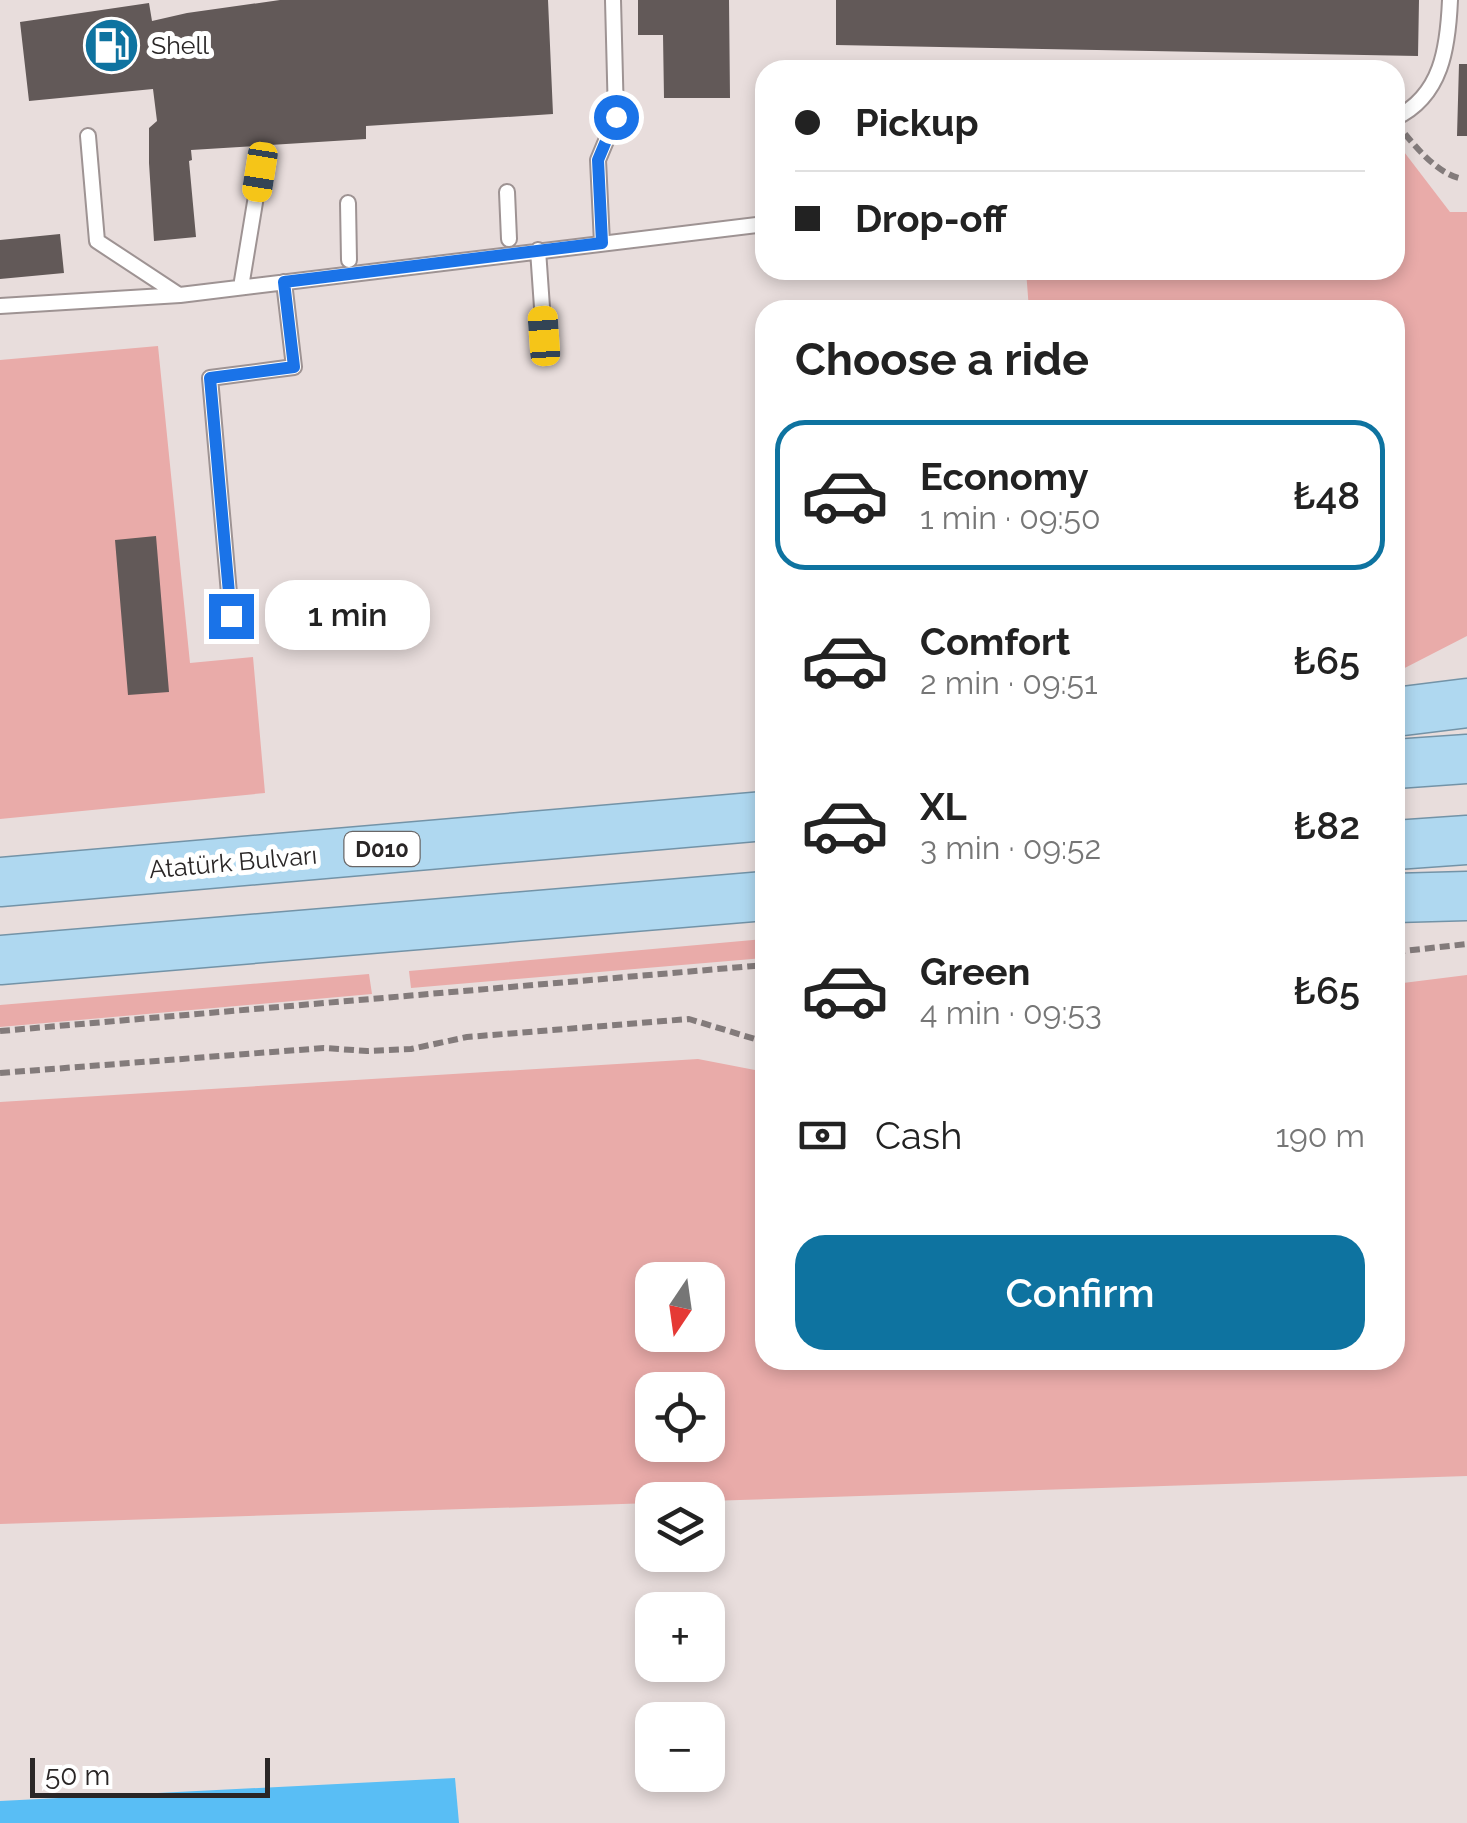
<!DOCTYPE html>
<meta charset="utf-8">
<style>
body{margin:0;font-family:Raleway,sans-serif;background:#f2f2f2;color:#222;height:100vh;display:flex;flex-direction:column;font-size:38px;white-space:nowrap}
*{box-sizing:border-box;margin:0}
p{font-size:32px;color:#767676}
.icon{flex:none;width:55px;height:55px;fill:none;stroke:currentColor;stroke-width:2;stroke-linecap:round;stroke-linejoin:round}
.map{position:relative;flex:1;overflow:hidden}
.drawer{position:absolute;left:755px;top:300px;width:650px;height:1070px;display:flex;flex-direction:column;background:#fff;border-radius:30px;box-shadow:0 5px 15px #0003}
.drawer>*{flex:none}
.guide{position:absolute;left:755px;top:60px;width:650px;height:220px;border-radius:30px;box-shadow:0 5px 15px #0003;display:grid;align-content:center;height:220px;padding:0 40px;background:#fff}
.needle{width:65px;rotate:193deg}
.fabs{position:absolute;left:635px;top:1262px;display:grid;gap:20px}
.fabs a{display:grid;place-items:center;width:90px;height:90px;border-radius:20px;background:#fff;box-shadow:0 5px 15px #0003;font-size:50px}
.scale{position:absolute;left:30px;bottom:25px;width:240px;box-sizing:border-box;padding-left:10px;border:5px solid #2a2626;border-top:0;font-size:28px;line-height:35px;white-space:nowrap;color:#2a2626;-webkit-text-stroke:8px #fff;paint-order:stroke}
.end{position:absolute;width:45px;height:45px;margin:-22px;border:12px solid #1a73e8;background:#fff;box-shadow:0 0 0 5px #fff}
.from{border-radius:50%}
.bubble{position:absolute;height:70px;border-radius:30px;background:#fff;box-shadow:0 5px 15px #0003;font-size:32px;font-weight:600;line-height:70px;text-align:center}
.car{position:absolute;width:30px;height:60px;margin:-30px -15px;border-radius:12px;box-shadow:0 0 8px 2px #0007;background:linear-gradient(#f5c518 24%,#345 0 40%,#f5c518 0 76%,#345 0 86%,#f5c518 0)}
.guide b{display:flex;align-items:center;gap:35px;height:95px;font-size:38px}
.guide b+b{border-top:2px solid #e0e0e0}
.guide i{width:25px;height:25px;background:#222}
ul{padding:0;list-style:none}
li{display:flex;align-items:center;gap:30px;height:150px;margin:0 20px 15px;padding:0 20px;border:5px solid transparent;border-radius:30px}
li div{flex:1}
li b{display:block;font-size:38px}
li em{font-style:normal;font-weight:600}
li.selected{border-color:#0e73a0}
li>.icon{width:90px;height:90px;stroke-width:1.5}
h2{padding:0 40px;font-size:45px;line-height:120px}
.pay{display:flex;align-items:center;gap:25px;height:110px;padding:0 40px;font-size:38px}
.pay p{margin-inline-start:auto}
.cta{display:flex;gap:20px;margin-top:auto;padding:20px 40px}
.cta a{flex:1;height:115px;border-radius:30px;background:#0e73a0;color:#fff;font-size:40px;font-weight:600;line-height:115px;text-align:center}
.map>svg:first-child{display:block}
</style>
<div class="map">
<svg width="1467" height="1823" viewBox="0 0 1467 1823">
<rect width="100%" height="100%" fill="#e8dddc"/>
<path fill="#e9aba9" fill-rule="evenodd" d="M1398,144L1450,212H1467V636L1395,673V310H1029L1026,270H1395V145Z
M158,346L190,663L253,657L265,793L0,819V360Z
M765,939V958L411,988L409,971Z
M369,974L372,994L0,1027V1005Z
M1467,975V1476L708,1501L652,1500V1503L0,1524V1102L698,1059L765,1072V1360H1395V984ZM653,1280H708V1335H652ZM652,1390H708V1445H652Z"/>
<path fill="#59bef5" d="M455,1778L459,1823H0V1801Z"/>
<path fill="#625958" d="M280,0H548L553,114L366,126V139L191,150L192,160L189,161L196,237L154,241L149,163V128L157,121L153,89L29,101L20,22L149,3L152,21L187,13Z
M638,0H729L730,98H664L663,35H638Z
M836,0H1419L1418,56L836,45Z
M1459,64H1467V136H1457Z
M60,234L64,273L0,279V240Z
M156,536L169,692L128,695L115,540Z"/>
<g fill="none" stroke-linecap="round" stroke-linejoin="round">
<defs>
<path id="service" d="M1395,118C1442,96 1448,47 1450,0
M88,136L97,241L179,295
M507,192L509,239
M348,203L349,260
M602,243L598,160L616,117L613,0
M538,250L544,336
M241,287L260,172
M0,306L180,295L765,224
M231,616L210,378L294,367L284,282"/>
<path id="trunk" d="M1395,712L1467,703
M1395,764L1467,759
M1395,845L1467,840
M0,882L765,816
M1395,898L1467,896
M0,960L765,896"/>
</defs>
<use href="#service" stroke="#9e9393" stroke-width="18"/>
<use href="#trunk" stroke="#7393a7" stroke-width="51"/>
<path stroke="#837b7b" stroke-width="6" stroke-dasharray="10 5" stroke-linecap="butt" d="M1405,134C1420,152 1440,175 1463,179
M1395,952L1467,944
M0,1031L765,965
M0,1073L324,1048L367,1051L411,1049L467,1037L689,1019L765,1042"/>
<use href="#service" stroke="#fff" stroke-width="14"/>
<use href="#trunk" stroke="#afd8f0" stroke-width="48"/>
</g>
<g fill="none" stroke-linecap="round" stroke-linejoin="round">
<path stroke="#1a73e8" stroke-width="12" d="M231,616L210,378L294,367L284,282L602,243L598,160L616,117"/>
</g>
<defs>
<symbol id="fuel-disc" viewBox="-11 -11 22 22"><circle r="9.5" fill="#0e73a0" stroke="#fff"/><path d="M-5.5-6h7V0h2V4h1.3V-2.5L3-4.5l.8-.8L6-3V5H2.5V1h-1V6h-7ZM-4.2-4.7v3.2H.2V-4.7Z" fill="#fff"/></symbol>
</defs>
<g fill-rule="evenodd">
<use href="#fuel-disc" x="80" y="14" width="63" height="63"/>
</g>
<g text-anchor="middle" dominant-baseline="central" stroke-width="10" stroke-linejoin="round" paint-order="stroke">
<rect fill="#fff" stroke="#6a6767" stroke-width="2.5" x="344.5" y="832" width="75" height="34" rx="8"/>
<g font-size="22" font-weight="bold" fill="#2a2626">
<text x="382" y="849">D010</text>
</g>
<g font-size="25" fill="#2a2626" stroke="#fff" text-anchor="start">
<text x="151" y="45">Shell</text>
</g>
<g font-size="25" fill="#2a2626" stroke="#fff">
<text transform="translate(233 862) rotate(-5)">Atatürk Bulvarı</text>
</g>
</g>
</svg>
<div class="fabs">
<a><svg class="needle" viewBox="-14 -14 28 28"><path d="M0-13l5 13h-10z" fill="#e53935"/><path d="M0 13l5-13h-10z" fill="#767676"/></svg></a>
<a><svg class="icon" aria-label="locate" viewBox="0 0 24 24"><circle cx="12" cy="12" r="6"/><path d="M12 2v4M12 18v4M2 12h4M18 12h4"/></svg></a>
<a><svg class="icon" aria-label="layers" viewBox="0 0 24 24"><path d="M12 4l9 5-9 5-9-5zM3 14l9 5 9-5"/></svg></a>
<a>+</a>
<a>−</a>
</div>
<div class="scale">50 m</div>
<i class="end from" style="left:616px;top:117px"></i>
<i class="end" style="left:231px;top:616px"></i>
<div class="bubble" style="left:265px;top:580px;width:165px">1 min</div>
<i class="car" style="left:260px;top:172px;rotate:189deg"></i>
<i class="car" style="left:544px;top:336px;rotate:356deg"></i>
<div class="guide">
<b><i class="from"></i>Pickup</b>
<b><i></i>Drop-off</b>
</div>
<section class="drawer">
<h2>Choose a ride</h2>
<ul>
<li class="selected"><svg class="icon" aria-label="car" viewBox="0 0 24 24"><path d="M5 17H2v-5l4-1 3-4h7l3 4 3 1v5h-3M9 17h6M6 11h13"/><circle cx="7" cy="17" r="2"/><circle cx="17" cy="17" r="2"/></svg><div><b>Economy</b><p>1 min · 09:50</p></div><em>₺48</em></li>
<li><svg class="icon" aria-label="car" viewBox="0 0 24 24"><path d="M5 17H2v-5l4-1 3-4h7l3 4 3 1v5h-3M9 17h6M6 11h13"/><circle cx="7" cy="17" r="2"/><circle cx="17" cy="17" r="2"/></svg><div><b>Comfort</b><p>2 min · 09:51</p></div><em>₺65</em></li>
<li><svg class="icon" aria-label="car" viewBox="0 0 24 24"><path d="M5 17H2v-5l4-1 3-4h7l3 4 3 1v5h-3M9 17h6M6 11h13"/><circle cx="7" cy="17" r="2"/><circle cx="17" cy="17" r="2"/></svg><div><b>XL</b><p>3 min · 09:52</p></div><em>₺82</em></li>
<li><svg class="icon" aria-label="car" viewBox="0 0 24 24"><path d="M5 17H2v-5l4-1 3-4h7l3 4 3 1v5h-3M9 17h6M6 11h13"/><circle cx="7" cy="17" r="2"/><circle cx="17" cy="17" r="2"/></svg><div><b>Green</b><p>4 min · 09:53</p></div><em>₺65</em></li>
</ul>
<div class="pay"><svg class="icon" aria-label="cash" viewBox="0 0 24 24"><path d="M3 7h18v10H3z"/><circle cx="12" cy="12" r="2"/></svg>Cash<p>190 m</p></div>
<div class="cta"><a>Confirm</a></div>
</section>
</div>
